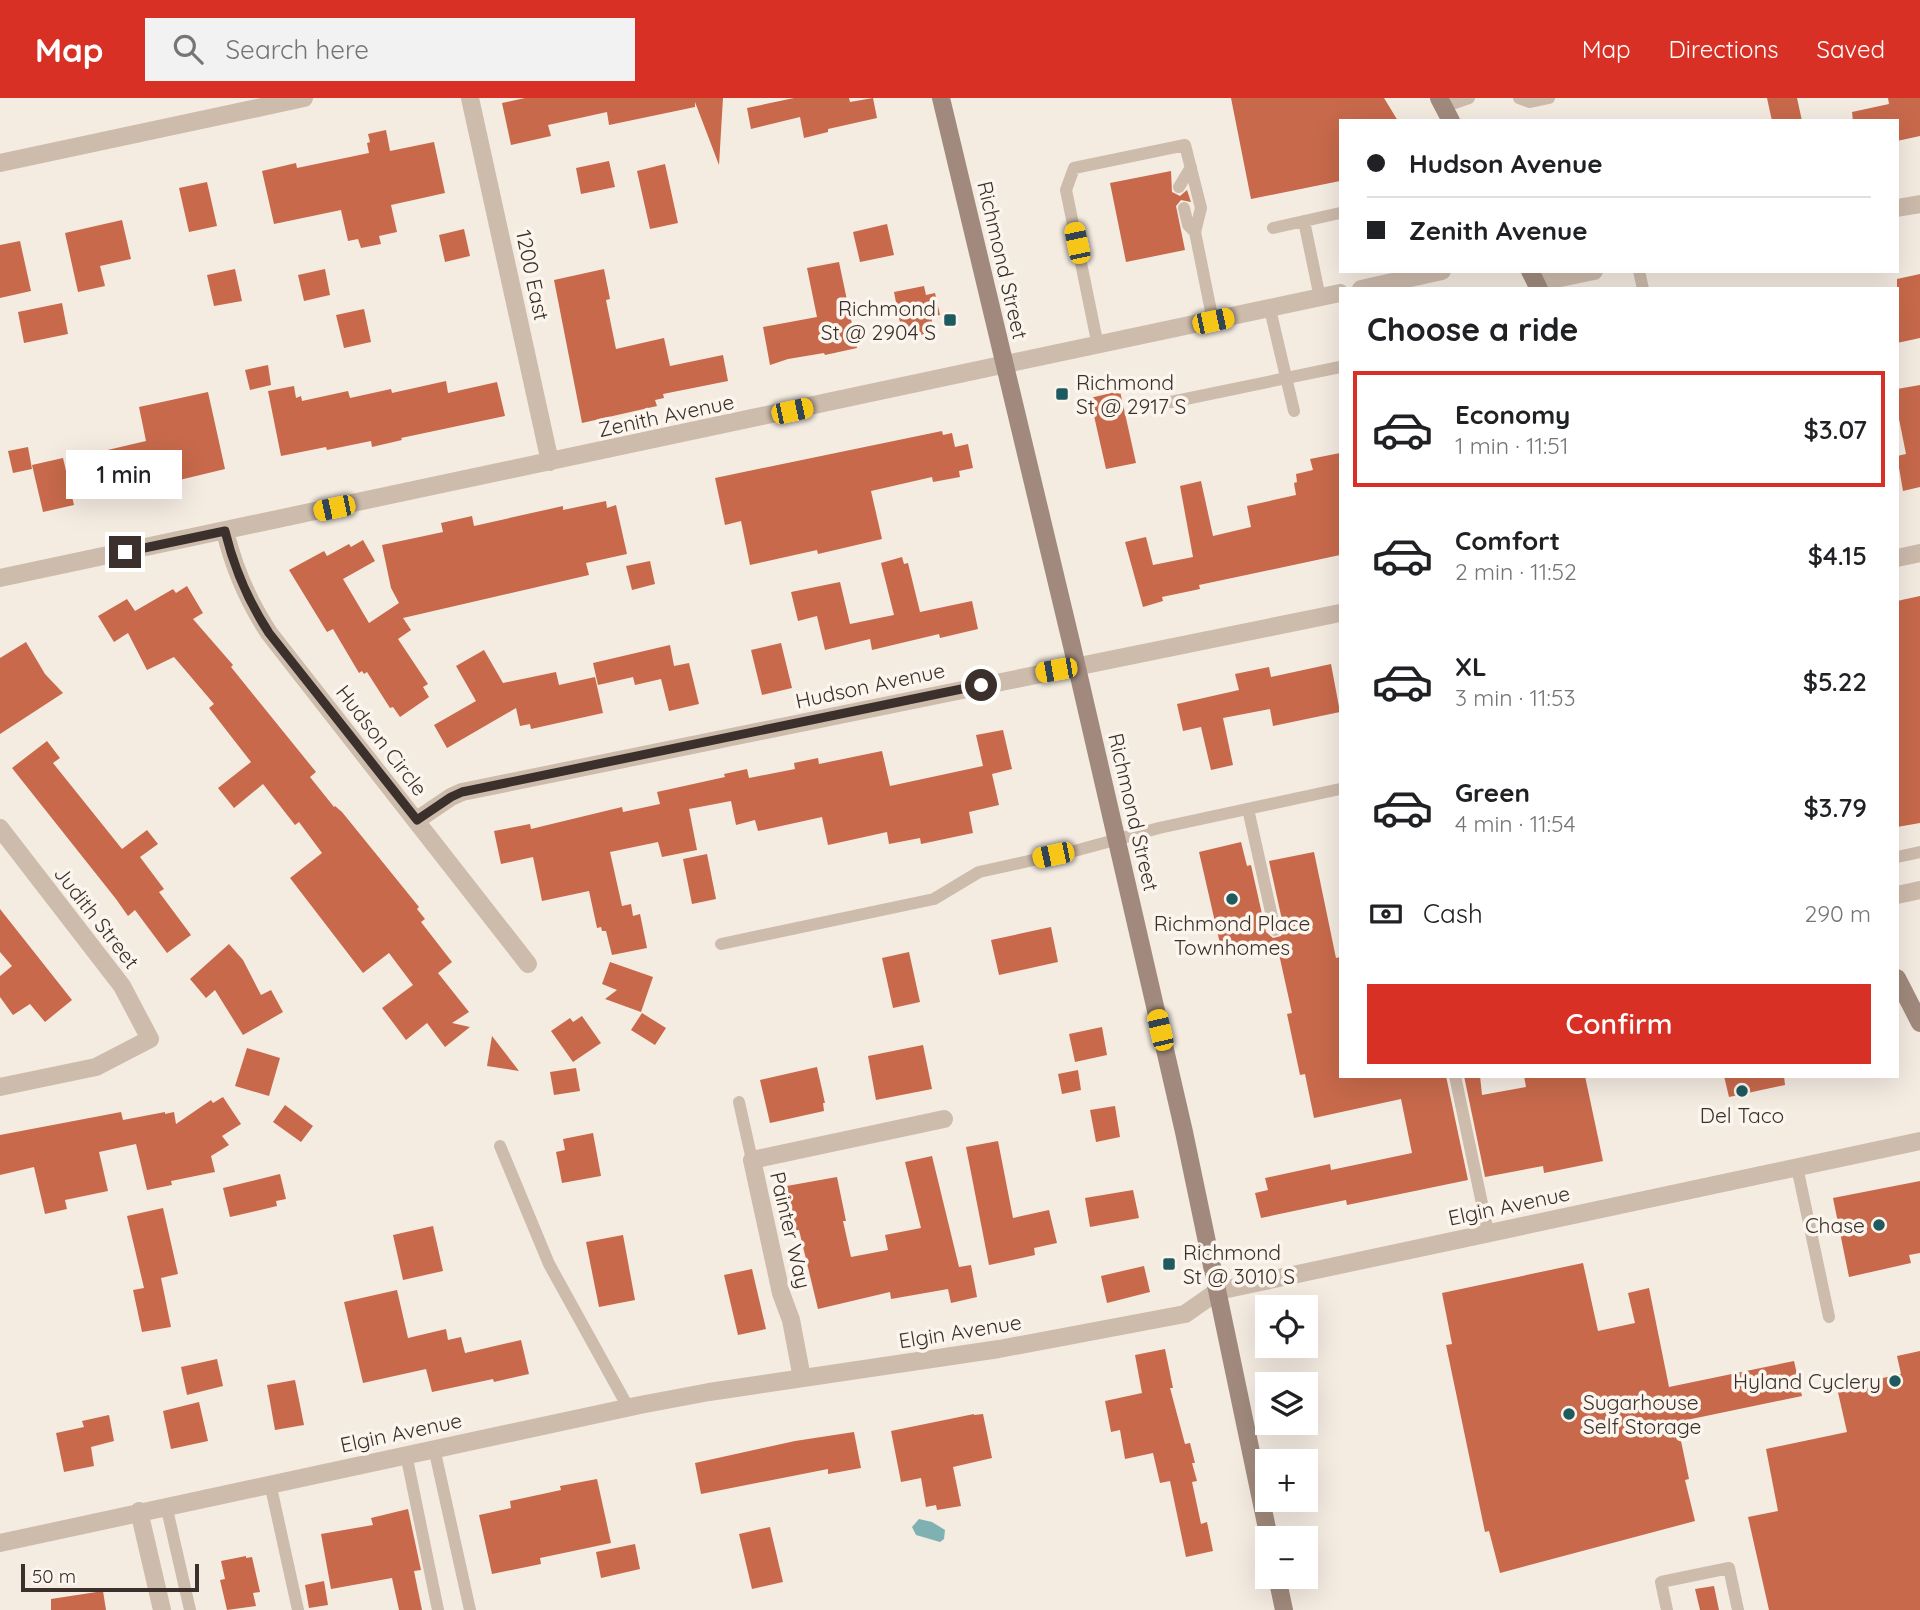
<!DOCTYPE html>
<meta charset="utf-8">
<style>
body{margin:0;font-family:Quicksand,sans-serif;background:#f2f2f2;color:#202124;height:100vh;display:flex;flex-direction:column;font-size:26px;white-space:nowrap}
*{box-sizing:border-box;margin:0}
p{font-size:23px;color:#757577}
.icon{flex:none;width:38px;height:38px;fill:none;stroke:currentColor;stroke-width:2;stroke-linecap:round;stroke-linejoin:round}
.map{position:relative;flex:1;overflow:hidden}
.sheet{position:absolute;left:1339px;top:189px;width:560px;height:791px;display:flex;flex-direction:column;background:#fff;border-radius:0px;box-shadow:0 7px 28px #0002}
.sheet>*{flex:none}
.top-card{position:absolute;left:1339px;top:21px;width:560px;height:154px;border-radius:0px;box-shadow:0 7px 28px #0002;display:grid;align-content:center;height:154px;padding:0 28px;background:#fff}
.tools{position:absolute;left:1255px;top:1197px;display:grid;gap:14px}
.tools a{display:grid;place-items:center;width:63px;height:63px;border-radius:0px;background:#fff;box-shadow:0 7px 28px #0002;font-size:35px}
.scale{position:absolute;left:21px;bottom:18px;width:178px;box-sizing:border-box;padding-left:7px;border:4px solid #3b302b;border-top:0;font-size:19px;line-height:24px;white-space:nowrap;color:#3b302b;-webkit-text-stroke:5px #fbf5ee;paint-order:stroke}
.end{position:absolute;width:32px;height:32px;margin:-16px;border:9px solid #3b302b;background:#fff;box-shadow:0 0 0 4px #fff}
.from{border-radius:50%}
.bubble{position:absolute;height:49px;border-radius:0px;background:#fff;box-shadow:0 7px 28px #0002;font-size:23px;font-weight:600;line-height:49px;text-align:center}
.car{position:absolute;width:21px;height:42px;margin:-21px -10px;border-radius:9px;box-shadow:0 0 5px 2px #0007;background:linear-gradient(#f5c518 24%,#345 0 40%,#f5c518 0 76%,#345 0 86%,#f5c518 0)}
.top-card b{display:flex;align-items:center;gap:24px;height:66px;font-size:26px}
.top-card b+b{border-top:2px solid #e0e0e0}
.top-card i{width:18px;height:18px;background:#202124}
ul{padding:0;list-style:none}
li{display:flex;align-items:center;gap:21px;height:116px;margin:0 14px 10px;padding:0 14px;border:4px solid transparent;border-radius:0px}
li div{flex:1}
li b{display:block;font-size:26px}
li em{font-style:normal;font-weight:600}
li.on{border-color:#d93025}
li>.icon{width:63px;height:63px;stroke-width:1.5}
h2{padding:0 28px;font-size:32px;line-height:84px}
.pay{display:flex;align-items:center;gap:18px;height:77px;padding:0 28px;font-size:26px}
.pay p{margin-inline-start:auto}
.primary-button{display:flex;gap:14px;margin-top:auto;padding:14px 28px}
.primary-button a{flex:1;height:80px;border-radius:0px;background:#d93025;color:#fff;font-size:28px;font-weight:600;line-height:80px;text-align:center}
header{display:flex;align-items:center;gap:42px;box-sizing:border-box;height:98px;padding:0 35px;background:#d93025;color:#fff}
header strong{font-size:33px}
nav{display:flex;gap:38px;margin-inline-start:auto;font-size:24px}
.search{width:490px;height:63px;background:#f2f2f2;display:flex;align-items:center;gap:18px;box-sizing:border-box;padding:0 24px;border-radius:0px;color:#757577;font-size:26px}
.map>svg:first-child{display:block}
</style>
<header>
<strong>Map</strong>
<div class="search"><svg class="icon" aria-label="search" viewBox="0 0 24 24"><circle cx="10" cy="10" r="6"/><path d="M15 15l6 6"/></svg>Search here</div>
<nav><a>Map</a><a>Directions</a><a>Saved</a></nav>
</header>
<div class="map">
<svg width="1920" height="1512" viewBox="0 0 1920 1512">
<rect width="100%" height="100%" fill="#f4ebe1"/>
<path fill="#7fb0b2" d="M919,1421L932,1424L945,1432L944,1441L940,1444L916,1437L912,1429Z"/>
<path fill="#c8694b" d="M525,0H723L719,67L695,4V9L609,27L607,14L548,27L551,38L511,47L502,5Z
M794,0H849L850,4L873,0L877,20L828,31V34L804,40L800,19L751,31L747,10Z
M1231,0H1384L1398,23H1340V83L1251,101Z
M1767,0H1797L1802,23H1772Z
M1888,0H1920V38L1897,43V23H1853L1852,14L1889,6Z
M386,32L390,53L434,44L445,95L391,107L397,134L379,138L381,146L361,150L358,141L348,143L341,112L274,126L262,73L296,65L297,70L369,55L367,45L370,44L368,36Z
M609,63L615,89L581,96L576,70Z
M665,66L678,125L650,131L637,73Z
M1171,73L1172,94L1180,98L1187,92L1191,104L1181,102L1176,108L1185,152L1126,164L1110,85Z
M207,84L217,128L189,134L179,90Z
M122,122L131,161L100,168L105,188L78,194L65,135Z
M887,126L894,157L860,164L853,134Z
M464,131L470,158L445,164L439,137Z
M20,143L31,193L0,200V147Z
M839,164L857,250L825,257L824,255L788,261L770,267L763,229L817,219L807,170Z
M235,171L242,203L214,208L207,177Z
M325,171L330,197L304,203L298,177Z
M604,171L610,201L606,202L616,251L664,240L670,268L723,257L728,283L663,296L664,300L655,302L657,308L582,325L554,182Z
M1920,176V240L1897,245V181Z
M924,188L926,197L935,195L940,217L931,218L934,234L914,239L912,233L902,235L894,194Z
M62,205L68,236L24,245L18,214Z
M364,211L371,244L344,250L336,217Z
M268,267L271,287L250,292L245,272Z
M446,283L448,295L497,284L505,318L401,340L402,342L372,349L371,343L327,352L326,349L281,358L268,293L294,288L296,300L301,298L302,303L348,293L350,300L391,291L392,295Z
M1920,287V389L1903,393L1897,358L1906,356L1897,311V291Z
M1120,293L1136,365L1106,371L1090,300Z
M208,294L225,371L109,399L99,354L146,343L139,309Z
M942,333L943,337L952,335L955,349L968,346L973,370L959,373L960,379L933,384L932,379L871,393L882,441L818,456L817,452L750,467L741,423L725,427L715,380Z
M28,349L32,371L13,375L8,353Z
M1340,355V457L1199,487L1200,491L1162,499L1163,503L1143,509L1125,444L1146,439L1153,467L1193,459L1180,388L1201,383L1213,438L1251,429L1247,408L1296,397L1294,385L1297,384L1296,376L1313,372L1310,361Z
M63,360L74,407L43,414L32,367Z
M606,403L607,410L616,407L627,456L586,465L589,477L403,520L411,532L398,541L428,586L423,589L429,599L400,619L393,609L390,610L367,574L364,576L362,573L359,575L333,531L327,534L289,472L324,453L327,458L349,446L351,449L363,442L375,463L343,481L369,525L399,505L391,490L382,447L443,434L441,425L472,418L474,428L563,408V412Z
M902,459L904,466L908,465L920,514L972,503L978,531L940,540L939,536L872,552L870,541L825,552L817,518L798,523L791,494L840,484L850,526L894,517L881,465Z
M650,463L655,486L632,492L626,468Z
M187,488L203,515L193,521L233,567L231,569L316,674L310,679L334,709L335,708L342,714L419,809L417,811L425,821L421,824L452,864L438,875L469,914L452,925L470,929L445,949L427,925L406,942L382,910L413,887L389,855L363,875L290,780L322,755L299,724L295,727L263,686L234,710L218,690L251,664L209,610L214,606L174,559L147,572L128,535L114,544L98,518L127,501L135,513L173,491L176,495Z
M1920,498V725L1897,729V503Z
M26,544L45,576L63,595L0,636V560Z
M781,545L792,590L762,597L751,552Z
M670,547L674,568L689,565L699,606L669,613L661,581L635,587L633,579L598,587L593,565Z
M484,552L503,585L556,574L559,587L595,579L603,615L531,631L530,626L520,628L516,610L447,650L434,627L476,603L456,568Z
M1331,566L1340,614L1273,628L1270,611L1223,620L1233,667L1211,672L1201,629L1183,633L1177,606L1239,592L1235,576L1269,569L1271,579Z
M1003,632L1012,671L992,676L999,707L969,714L973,735L921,746L920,740L889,746L887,734L828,747L822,719L758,733L755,722L736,727L731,703L689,711L697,752L662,759L658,744L610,754L622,808L631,806L633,818L640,816L647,850L612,857L606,833H602L601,829L597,830L589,793L542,803L533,759L501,766L494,733L530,726L531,731L622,709L623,714L660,706L657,694L725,679L724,676L747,671L749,680L795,671L794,665L818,660L819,666L882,653L890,688L983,668L976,637Z
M47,643L60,660L53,665L122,751L147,732L158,746L140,759L164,791L159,794L191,837L167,855L135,812L128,818L116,801L12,670Z
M1241,744L1247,768L1251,767L1266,834L1273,840L1281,838L1284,831L1269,763L1314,754L1336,860L1340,859V978H1446L1468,1082L1347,1107L1346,1102L1261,1120L1255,1095L1268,1092L1265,1080L1330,1066L1331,1072L1412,1055L1401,1001L1314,1020L1305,976L1300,977L1287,916L1292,915L1277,847L1223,859L1199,754Z
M707,756L716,801L692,806L683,761Z
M0,811L72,902L45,924L30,906L13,917L0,899V878L12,868L0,854Z
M1051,829L1058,864L999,877L991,842Z
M229,846L243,862L261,897L271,892L283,914L243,937L215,892L206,900L190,881Z
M909,854L920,904L893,910L882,860Z
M610,864L653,879L641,914L605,901L617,892L602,886Z
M642,915L666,930L655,947L631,932Z
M582,918L601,945L573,964L551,933L570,920L573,924Z
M1102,929L1107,957L1075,964L1069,936Z
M492,938L519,973L487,968Z
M923,947L932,991L876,1002L868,958Z
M247,950L280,960L269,998L235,988Z
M817,969L825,1005H823L824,1013L770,1025L760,982Z
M576,970L580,993L554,997L550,974Z
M1078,972L1081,992L1062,996L1058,976Z
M1464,978H1480L1482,997L1526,989L1524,978H1585L1603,1063L1544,1075L1543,1068L1485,1079Z
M1724,978H1784L1785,987L1729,999Z
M223,999L241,1026L222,1038L229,1047L211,1058L215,1074L171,1083L172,1087L147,1092L136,1046L99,1054L108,1093L65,1102L67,1111L45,1116L34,1069L0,1077V1037L121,1014L123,1022L165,1014V1016L174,1014L176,1026L211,1002L213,1005Z
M285,1007L313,1028L301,1044L273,1024Z
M1115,1008L1120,1039L1096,1044L1090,1012Z
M593,1035L601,1078L562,1085L556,1054L565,1052L563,1041Z
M998,1043L1013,1120L1049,1112L1057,1145L1034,1150L1035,1157L989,1167L966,1049Z
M932,1058L959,1169L971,1167L977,1199L951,1205L948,1191L891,1201L890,1194L818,1211L799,1132L790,1133L781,1089L837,1079L846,1123H843L851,1159L888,1152L885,1137L921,1130L905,1064Z
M280,1076L286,1101L276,1103L277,1108L230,1119L223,1090Z
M1920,1083V1155L1909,1157L1911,1165L1849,1179L1833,1100Z
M1133,1092L1139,1120L1090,1129L1085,1100Z
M163,1110L178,1176L161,1180L171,1229L142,1234L133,1192L144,1190L127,1118Z
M433,1128L443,1173L403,1182L393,1137Z
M623,1137L635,1202L599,1209L586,1144Z
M1583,1165L1598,1233L1635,1225L1628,1195L1649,1190L1669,1289L1794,1263L1802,1298L1677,1324L1689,1381L1685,1382L1695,1423L1500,1475L1489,1433L1485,1434L1446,1247L1452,1246L1442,1195Z
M1144,1168L1150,1194L1107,1205L1101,1178Z
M752,1171L766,1231L738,1237L724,1177Z
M397,1192L408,1240L446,1231L448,1242L461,1239L465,1255L521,1242L529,1276L494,1284L493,1281L432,1294L426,1271L363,1285L344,1204Z
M1165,1251L1173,1290H1170L1185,1346L1190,1345L1195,1365H1192L1197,1383L1192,1384L1201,1426L1207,1424L1213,1453L1186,1459L1170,1383L1160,1385L1153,1355L1125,1361L1120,1332L1111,1334L1105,1303L1142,1295L1135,1257Z
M1920,1253V1512H1769L1748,1419L1778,1413L1766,1351L1847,1334L1837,1290L1901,1276L1897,1258Z
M217,1261L223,1288L187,1297L181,1269Z
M295,1282L304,1327L275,1332L267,1287Z
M199,1304L208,1343L171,1351L163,1313Z
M974,1316V1317L983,1316L992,1360L953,1369L961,1408L937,1412L936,1407L926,1409L921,1380L901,1384L891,1333Z
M109,1317L114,1343L91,1349L94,1368L64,1374L56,1335L84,1329L82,1323Z
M854,1334L861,1370L828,1376V1371L701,1396L695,1365L795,1343Z
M597,1381L611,1445L540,1460L541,1466L492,1476L479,1417L511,1410L510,1403L561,1392L560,1388Z
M408,1411L421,1472L414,1473L422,1512H399L392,1480L331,1491L321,1436L373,1427L371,1420Z
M770,1429L783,1484L752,1491L739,1436Z
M635,1446L640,1471L601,1480L596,1454Z
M246,1458V1460L252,1459L260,1494L253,1495L256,1508L227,1512L220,1482L225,1481L221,1463Z
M324,1483L328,1507L309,1510L305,1487Z
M1714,1488L1719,1512H1700L1695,1491Z
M103,1493L106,1512H51V1501Z"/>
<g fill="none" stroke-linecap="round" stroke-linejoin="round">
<path stroke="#cdbbac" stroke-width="12" d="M1519,0L1530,4L1549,0
M1443,9L1469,0
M1179,89L1191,69
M1184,110L1188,127L1195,134
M1304,123L1320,200
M1273,130L1340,115
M1639,173L1643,191
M1270,211L1294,313
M1098,248L1066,92L1074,70L1185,47L1201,110L1195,134L1213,223
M1171,304L1340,269
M1248,711L1275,832
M1897,759L1920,754
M721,846L934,801L979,774L1078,752L1159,730L1340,691
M1455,978L1488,1134
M739,1004L752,1062
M500,1048L549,1166L628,1309
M1797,1069L1829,1219
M434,1350L470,1512
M406,1356L438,1512
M270,1385L298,1512
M166,1407L190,1512
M1667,1512L1661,1484L1729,1470L1738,1512"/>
<path stroke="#cdbbac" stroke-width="18" d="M470,0L550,364
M0,65L304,0
M1897,110L1920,106
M1536,185L1594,173
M1361,191L1442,173
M225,433C234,471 248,503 269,535L528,866
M1897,460L1920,455
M0,480L1340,195
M417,722L451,699L462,694L1340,515
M0,730L122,888L150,941L96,969L0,989
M1897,797L1920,792
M802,1280L791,1222L781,1195L752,1062L944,1021
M139,1413L162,1512
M0,1445L640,1307L709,1294L999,1251L1185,1216L1218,1193L1920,1043"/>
<path stroke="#a18a7d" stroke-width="18" d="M941,0L1072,548L1184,1034L1269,1440
M1439,0L1451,23
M1530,173L1539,191
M1897,880L1920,925
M1277,1479L1284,1512"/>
</g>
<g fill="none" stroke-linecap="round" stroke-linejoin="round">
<path stroke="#3b302b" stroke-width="9" d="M125,454L225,433C234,470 248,503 269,535L417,722L451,699L462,694L981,587"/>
</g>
<g fill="#1f5a5e" stroke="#fbf5ee" stroke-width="2.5">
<rect x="943" y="215" width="14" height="14" rx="3.5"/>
<rect x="1055" y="289" width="14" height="14" rx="3.5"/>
<circle cx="1232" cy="801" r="7"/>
<circle cx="1742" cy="993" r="7"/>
<circle cx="1879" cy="1127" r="7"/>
<rect x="1162" y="1159" width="14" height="14" rx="3.5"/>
<circle cx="1895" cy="1283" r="7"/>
<circle cx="1569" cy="1316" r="7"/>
</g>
<g text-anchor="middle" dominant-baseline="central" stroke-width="7" stroke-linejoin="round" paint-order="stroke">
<g font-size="21" fill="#3b302b" stroke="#fbf5ee">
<text transform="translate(1003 162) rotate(77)">Richmond Street</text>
<text transform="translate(533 177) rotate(78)">1200 East</text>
<text transform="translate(666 317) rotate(-12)">Zenith Avenue</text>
<text transform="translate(870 587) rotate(-12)">Hudson Avenue</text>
<text transform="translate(382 642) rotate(52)">Hudson Circle</text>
<text transform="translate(1134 714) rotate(77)">Richmond Street</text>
<text transform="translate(97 819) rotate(52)">Judith Street</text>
<text transform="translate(1509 1107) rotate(-12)">Elgin Avenue</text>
<text transform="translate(791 1132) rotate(77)">Painter Way</text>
<text transform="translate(960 1233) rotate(-9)">Elgin Avenue</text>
<text transform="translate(401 1334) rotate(-12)">Elgin Avenue</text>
</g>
<g font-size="21" fill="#3b302b" stroke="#fbf5ee" text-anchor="end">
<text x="936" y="210">Richmond<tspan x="936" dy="24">St @ 2904 S</tspan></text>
<text x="1076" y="284" text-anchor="start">Richmond<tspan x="1076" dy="24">St @ 2917 S</tspan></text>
<text x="1232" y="825" text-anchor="middle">Richmond Place<tspan x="1232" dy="24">Townhomes</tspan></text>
<text x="1742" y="1017" text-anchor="middle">Del Taco</text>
<text x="1865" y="1127">Chase</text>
<text x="1183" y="1154" text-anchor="start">Richmond<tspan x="1183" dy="24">St @ 3010 S</tspan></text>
<text x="1881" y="1283">Hyland Cyclery</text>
<text x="1583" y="1304" text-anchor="start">Sugarhouse<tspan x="1583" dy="24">Self Storage</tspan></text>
</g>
</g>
</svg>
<div class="tools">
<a><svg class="icon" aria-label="locate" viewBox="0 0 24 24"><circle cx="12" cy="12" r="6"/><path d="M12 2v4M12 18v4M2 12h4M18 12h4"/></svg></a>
<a><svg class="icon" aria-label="layers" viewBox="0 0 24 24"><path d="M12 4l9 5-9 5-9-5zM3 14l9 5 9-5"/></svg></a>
<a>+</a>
<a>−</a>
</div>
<div class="scale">50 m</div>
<i class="end from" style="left:981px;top:587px"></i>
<i class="end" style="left:125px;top:454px"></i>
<div class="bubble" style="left:66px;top:352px;width:116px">1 min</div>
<i class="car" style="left:1077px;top:145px;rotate:348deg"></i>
<i class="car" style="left:1213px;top:223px;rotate:78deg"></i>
<i class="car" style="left:792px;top:313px;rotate:78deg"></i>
<i class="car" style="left:334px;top:410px;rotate:258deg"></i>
<i class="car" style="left:1056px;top:572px;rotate:260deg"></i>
<i class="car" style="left:1053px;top:757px;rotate:258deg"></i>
<i class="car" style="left:1160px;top:932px;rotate:347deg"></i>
<div class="top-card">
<b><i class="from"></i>Hudson Avenue</b>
<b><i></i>Zenith Avenue</b>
</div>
<section class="sheet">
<h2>Choose a ride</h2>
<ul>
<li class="on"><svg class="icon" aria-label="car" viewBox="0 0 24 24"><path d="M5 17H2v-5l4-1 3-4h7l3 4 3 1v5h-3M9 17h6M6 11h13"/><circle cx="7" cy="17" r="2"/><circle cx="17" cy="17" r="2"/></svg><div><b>Economy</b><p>1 min · 11:51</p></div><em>$3.07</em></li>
<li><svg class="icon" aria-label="car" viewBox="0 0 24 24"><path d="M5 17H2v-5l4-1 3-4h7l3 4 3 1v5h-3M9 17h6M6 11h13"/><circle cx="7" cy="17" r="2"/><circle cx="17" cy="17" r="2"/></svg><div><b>Comfort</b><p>2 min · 11:52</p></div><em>$4.15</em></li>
<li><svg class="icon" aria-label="car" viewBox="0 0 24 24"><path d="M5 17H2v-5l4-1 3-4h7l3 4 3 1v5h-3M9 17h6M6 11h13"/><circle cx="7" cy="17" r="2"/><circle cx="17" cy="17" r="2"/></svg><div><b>XL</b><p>3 min · 11:53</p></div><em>$5.22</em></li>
<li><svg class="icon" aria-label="car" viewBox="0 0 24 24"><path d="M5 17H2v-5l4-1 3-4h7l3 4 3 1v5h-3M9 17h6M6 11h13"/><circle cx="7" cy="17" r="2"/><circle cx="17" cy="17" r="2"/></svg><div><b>Green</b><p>4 min · 11:54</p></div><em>$3.79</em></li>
</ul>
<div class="pay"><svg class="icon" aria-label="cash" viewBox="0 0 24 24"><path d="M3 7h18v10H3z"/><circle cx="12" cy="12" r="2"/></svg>Cash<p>290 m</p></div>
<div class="primary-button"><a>Confirm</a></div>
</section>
</div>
